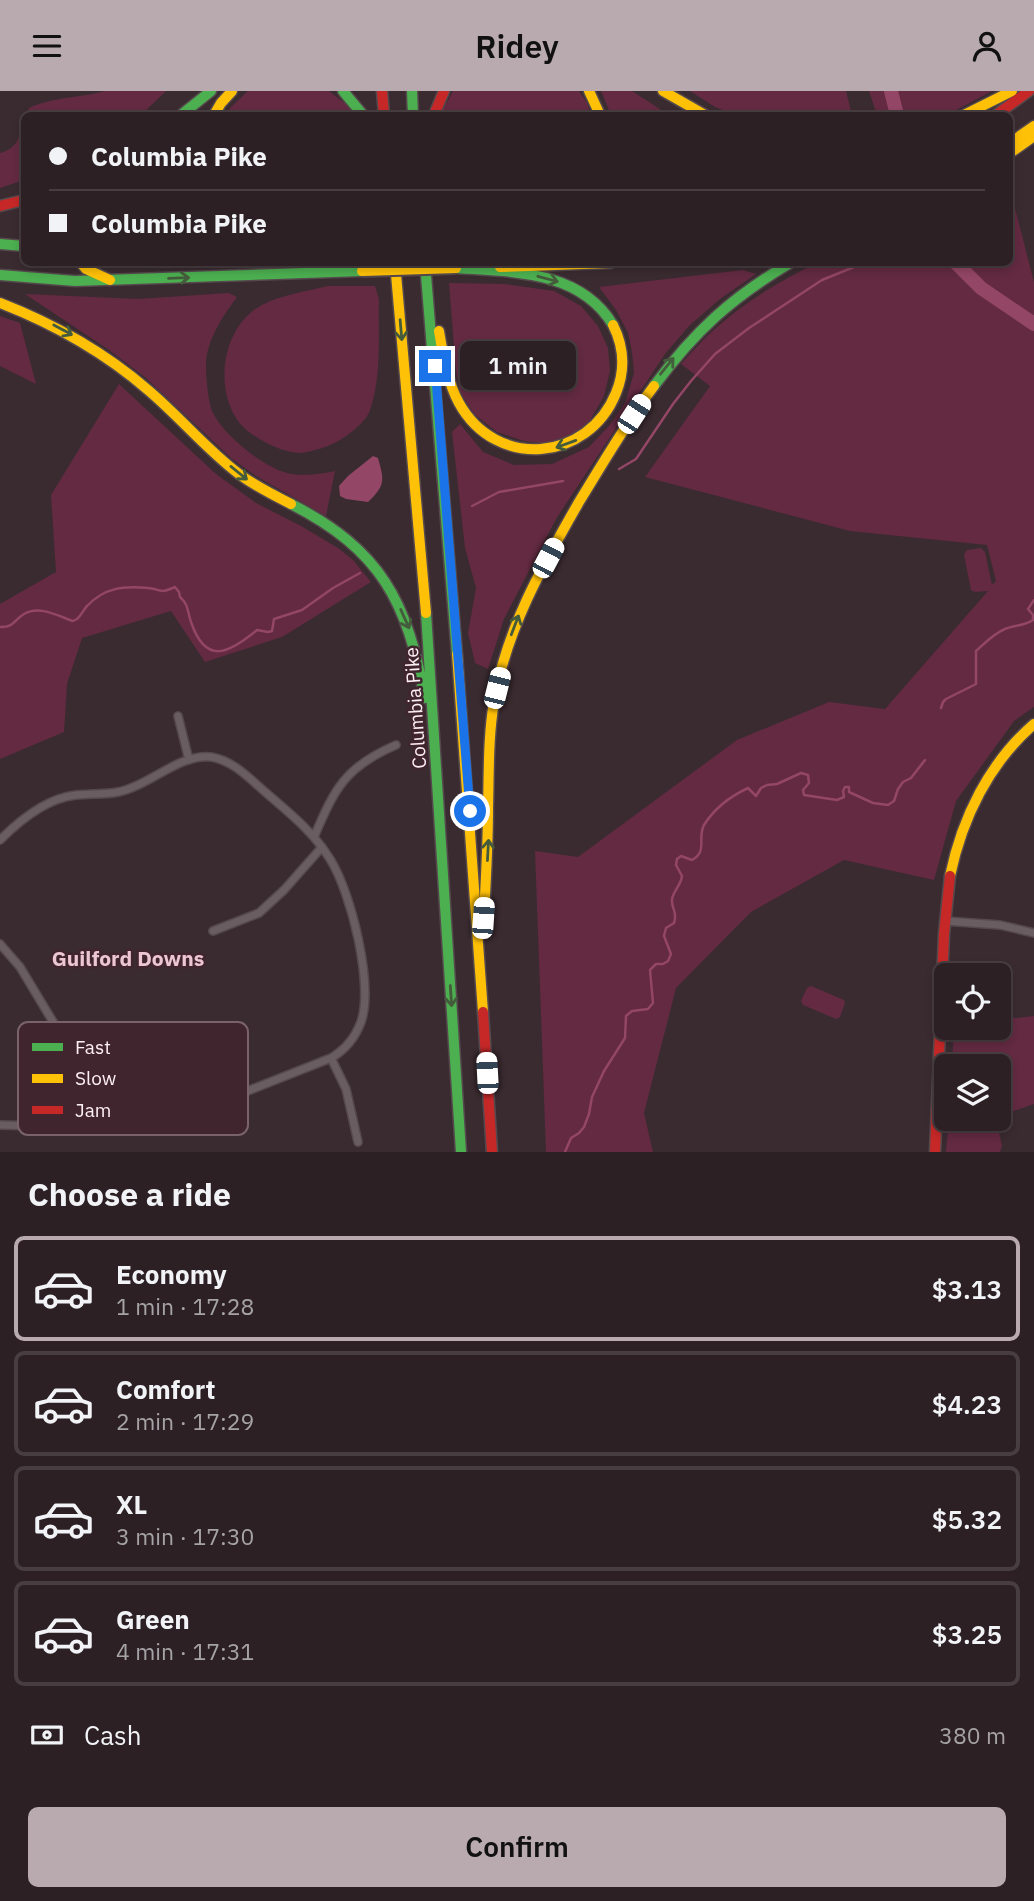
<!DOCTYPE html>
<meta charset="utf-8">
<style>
body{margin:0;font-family:"IBM Plex Sans",sans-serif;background:#34282c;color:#f1f3f6;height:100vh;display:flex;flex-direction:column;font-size:26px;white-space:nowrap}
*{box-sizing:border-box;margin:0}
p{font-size:23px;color:#a6a3a6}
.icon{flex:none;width:38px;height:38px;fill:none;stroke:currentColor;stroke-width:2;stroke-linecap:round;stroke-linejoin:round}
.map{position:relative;height:1061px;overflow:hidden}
.panel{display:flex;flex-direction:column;background:#2c2024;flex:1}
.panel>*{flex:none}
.hud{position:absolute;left:21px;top:21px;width:992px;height:154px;border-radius:10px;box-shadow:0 4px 10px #0003,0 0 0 2px #483e41;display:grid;align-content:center;height:154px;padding:0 28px;background:#2c2024}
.buttons{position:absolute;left:934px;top:872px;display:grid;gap:14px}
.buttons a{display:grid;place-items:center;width:77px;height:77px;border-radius:10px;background:#2c2024;box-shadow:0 4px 10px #0003,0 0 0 2px #483e41;font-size:35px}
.end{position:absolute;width:32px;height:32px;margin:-16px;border:9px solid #1a73e8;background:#fff;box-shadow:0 0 0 4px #fff}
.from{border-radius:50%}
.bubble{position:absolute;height:49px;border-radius:10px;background:#2c2024;box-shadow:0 4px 10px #0003,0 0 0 2px #483e41;font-size:23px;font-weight:600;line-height:49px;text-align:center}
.car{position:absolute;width:21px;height:42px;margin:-21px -10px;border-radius:9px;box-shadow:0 0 5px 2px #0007;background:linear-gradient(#fff 24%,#345 0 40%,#fff 0 76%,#345 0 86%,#fff 0)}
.hud b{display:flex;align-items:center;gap:24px;height:66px;font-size:26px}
.hud b+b{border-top:2px solid #483e41}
.hud i{width:18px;height:18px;background:#f1f3f6}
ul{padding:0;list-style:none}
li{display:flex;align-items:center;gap:21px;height:105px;margin:0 14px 10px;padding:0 14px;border:4px solid #483e41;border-radius:10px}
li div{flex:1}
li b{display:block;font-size:26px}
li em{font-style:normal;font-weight:600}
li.on{border-color:#b9aaaf}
li>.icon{width:63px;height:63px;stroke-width:1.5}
h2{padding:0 28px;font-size:32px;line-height:84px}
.pay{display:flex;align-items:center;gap:18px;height:77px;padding:0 28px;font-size:26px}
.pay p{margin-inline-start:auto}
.cta{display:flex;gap:14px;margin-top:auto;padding:14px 28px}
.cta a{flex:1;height:80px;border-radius:10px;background:#b9aaaf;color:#111;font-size:28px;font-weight:600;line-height:80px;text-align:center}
header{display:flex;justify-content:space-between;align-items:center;height:91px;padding:0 28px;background:#b9aaaf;color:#111;font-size:32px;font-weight:600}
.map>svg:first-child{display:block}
</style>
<header><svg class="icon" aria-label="menu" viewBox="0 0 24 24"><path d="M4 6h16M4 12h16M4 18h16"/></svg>Ridey<svg class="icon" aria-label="person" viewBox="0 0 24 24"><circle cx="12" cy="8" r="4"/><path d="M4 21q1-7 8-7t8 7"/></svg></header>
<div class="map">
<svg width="1034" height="1061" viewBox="0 0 1034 1061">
<rect width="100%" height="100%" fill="#3a2b30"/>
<path fill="#632a41" d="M105,0H166L141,24H26L29,17C52,6 80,7 105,0Z
M248,0H329L347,14L354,24H226L230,17Z
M453,0H579L587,12L591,24H440Z
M601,0H632L669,24H611Z
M690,0H846L852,24H736L715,16Z
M869,0H992L949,23L943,24H877Z
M24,29V89L0,97V62C19,57 19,45 24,29Z
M1010,98L1034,191V616L1014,630L956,710L934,789L844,769L751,821L676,897L644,1022L653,1061H546L535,760L578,766L737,649L829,611L885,618L988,500L975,501L971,499L964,464L967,459L981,457L985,461L992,494L996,490L987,454L850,440L645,386L710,295L681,273C692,261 703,248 716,237C746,210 781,189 817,172H1010Z
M743,179L756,183L720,208L689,235L665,263L556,428L504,528L488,578L475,572L468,542L476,497L465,457L452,341L460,333L483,361L514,374L552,373L589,356L610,334L625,312L634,282L632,261L628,242L616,219L599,196Z
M449,192L504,193L554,200L581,215L598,235L608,257L610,280L604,305L589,331L573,344L547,353L524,350L497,341L474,323L460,301L456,280Z
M328,195H375L379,208C378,244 382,285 370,319C366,331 350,343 340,349C331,355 311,361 300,362C280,362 246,344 236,327C214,292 224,234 262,214C280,204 308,200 328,195Z
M229,202L237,206C223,225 206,250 206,274C206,286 208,311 213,322C224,344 263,376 287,382C303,386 320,383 335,380L326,425L256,385L232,368L146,287L109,259L25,203L138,208Z
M0,225L20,232L36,293L0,275Z
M119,293L216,383L256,412L301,435L338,457L353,469L371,491L282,546L205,571L171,520L82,547L67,593L64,641L0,668V513L56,481L51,404Z
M811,895L844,909L845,912L840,926L836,928L803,914L801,910L807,897Z
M1034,925V1013L999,1025V975H952L954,936H999V926L1017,927Z
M949,1027H996L1002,1055L1000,1061H946Z"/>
<path fill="#934665" d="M373,365L378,367C384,389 386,394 368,411L346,408L340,405L339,395L348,385Z"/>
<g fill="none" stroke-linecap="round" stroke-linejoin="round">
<path stroke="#934665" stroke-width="2.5" d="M619,378L636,368L673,313L691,290L715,263L749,237L822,189L864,172
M472,415L499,401L563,390
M0,536C15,536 14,529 24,523C40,514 58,525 73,530L77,528C82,524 83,519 87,515C105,496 124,495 148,497C164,499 159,503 175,496L179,501L180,506C189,514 187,520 191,531C206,575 229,562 257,539L268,541L272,540L274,528L302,519L333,497L360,482
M941,617L943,611L946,608L976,593V560C985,552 993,543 1005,538C1014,534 1025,535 1033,529V524L1028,518L1034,509
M565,1061L571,1047L579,1042L584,1036L589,1023L592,1006L604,980L625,947L626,925L632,920L648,918L653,912L650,879L656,873H663L668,870L671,863L664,845L666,837L674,832C678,820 671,818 672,808C674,799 681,794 682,785L676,774L677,768L681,765L692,769C708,761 697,746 704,734C714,718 731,705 748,697L756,705L761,697L767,694L777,693L801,682L808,684L809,692L803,699L804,704L837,709L844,706L843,700L845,696H849V701L873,712L888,714L894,710L898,698L903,691L911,687L925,669"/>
<path stroke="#934665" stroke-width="14" d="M891,0L897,24
M956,172L981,197L1034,233"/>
<defs>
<path id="street" d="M178,625L189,669
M314,746C335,697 345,676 396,654
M0,749C20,729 47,707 76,704C90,702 104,704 118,701C149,695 180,662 211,666C232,669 249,687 264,700C288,721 313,740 330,768C351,801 374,894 361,931C355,947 345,959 331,967L174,1029L147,1036L130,1037L0,1034
M945,830L1000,834L1034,842
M213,840L259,822L284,799L322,756
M0,853L20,876L70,959L85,999V1035
M331,967L346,998L358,1051"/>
<path id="fast" d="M343,0L363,24
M412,0L413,24
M181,24L211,0
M0,153L24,155
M425,172L457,563
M456,177C513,181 580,179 613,234
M0,184L75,190L362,180
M654,295C695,240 731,207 790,172
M291,413C381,459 407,510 425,607
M426,522L461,1061"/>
<path id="slow" d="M589,0L600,24
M663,0L705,24
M214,24L221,12L232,0
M964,24L1012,0
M1010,52L1034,35
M1010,62L1034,45
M81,172L86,178L110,189
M395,172L426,522
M500,176L610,172
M0,212C54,233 104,261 148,299C180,326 206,358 239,383C255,395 273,404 291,413
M439,240C443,264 447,290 459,312C496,379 588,371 616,302C625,280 624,256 613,234
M457,563L483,921
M950,785C962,727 989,672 1034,633
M484,823C486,788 488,752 488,717C489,681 488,646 494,611C506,538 543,474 579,411C603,372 626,332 654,295"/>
<path id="jam" d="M382,0L384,24
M434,24L444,0
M996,24L1029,0
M0,115L24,109
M483,921L492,1061
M935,1061L944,843L950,785"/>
</defs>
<use href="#street" stroke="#55494d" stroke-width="10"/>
<use href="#fast" stroke="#55494d" stroke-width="13"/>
<use href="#slow" stroke="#55494d" stroke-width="13"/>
<use href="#jam" stroke="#55494d" stroke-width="13"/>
<use href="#street" stroke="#695d61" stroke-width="7"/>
<use href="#fast" stroke="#4caf50" stroke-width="10"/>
<use href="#slow" stroke="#ffc107" stroke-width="10"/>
<use href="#jam" stroke="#c62828" stroke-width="10"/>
<defs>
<path id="slow-bridge" d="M362,180L456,177"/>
</defs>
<use href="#slow-bridge" stroke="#55494d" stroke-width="14" stroke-linecap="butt"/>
<use href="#slow-bridge" stroke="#ffc107" stroke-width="10"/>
</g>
<defs><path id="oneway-shaft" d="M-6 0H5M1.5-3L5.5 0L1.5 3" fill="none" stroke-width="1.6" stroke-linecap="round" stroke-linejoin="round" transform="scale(1.75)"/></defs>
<g stroke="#455c3c">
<use href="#oneway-shaft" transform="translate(179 187) rotate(-2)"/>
<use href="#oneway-shaft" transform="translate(548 188) rotate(15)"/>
<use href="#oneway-shaft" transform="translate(63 239) rotate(28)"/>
<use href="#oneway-shaft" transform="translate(401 239) rotate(85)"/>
<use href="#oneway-shaft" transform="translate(667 275) rotate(-51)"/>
<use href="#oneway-shaft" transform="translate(566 353) rotate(160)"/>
<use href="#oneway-shaft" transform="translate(239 382) rotate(39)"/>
<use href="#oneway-shaft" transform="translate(405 528) rotate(66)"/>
<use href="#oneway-shaft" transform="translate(515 534) rotate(-69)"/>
<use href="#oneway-shaft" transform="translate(488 759) rotate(-87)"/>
<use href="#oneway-shaft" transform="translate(451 905) rotate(86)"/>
</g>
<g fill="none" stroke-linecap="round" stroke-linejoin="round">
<path stroke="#1a73e8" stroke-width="9" d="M435,275L470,720"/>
</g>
<g text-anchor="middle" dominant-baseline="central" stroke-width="5" stroke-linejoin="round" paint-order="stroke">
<g font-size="19" fill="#feeff4" stroke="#40252f">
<text transform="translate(415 617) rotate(-94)">Columbia Pike</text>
</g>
<g font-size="21" font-weight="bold" fill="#ecc7d3" stroke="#40252f">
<text x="128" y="867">Guilford Downs</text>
</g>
</g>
<rect x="18" y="931" width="230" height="113" rx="10" fill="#40252f" stroke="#79626a" stroke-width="2"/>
<rect x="32" y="952" width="31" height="8" fill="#4caf50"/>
<rect x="32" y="983" width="31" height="9" fill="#ffc107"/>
<rect x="32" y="1015" width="31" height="8" fill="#c62828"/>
<g font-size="19" fill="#feeff4">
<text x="75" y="963">Fast</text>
<text x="75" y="994">Slow</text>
<text x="75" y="1026">Jam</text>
</g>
</svg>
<div class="buttons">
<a><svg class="icon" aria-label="locate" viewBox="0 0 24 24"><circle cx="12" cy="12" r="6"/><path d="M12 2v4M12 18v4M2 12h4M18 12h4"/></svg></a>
<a><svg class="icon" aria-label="layers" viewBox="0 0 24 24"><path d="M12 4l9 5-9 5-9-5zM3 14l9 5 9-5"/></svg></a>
</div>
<i class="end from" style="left:470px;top:720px"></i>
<i class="end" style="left:435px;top:275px"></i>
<div class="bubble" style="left:460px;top:250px;width:116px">1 min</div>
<i class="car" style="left:634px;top:323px;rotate:33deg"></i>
<i class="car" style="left:548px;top:467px;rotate:28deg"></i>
<i class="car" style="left:497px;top:597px;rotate:14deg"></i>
<i class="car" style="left:483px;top:827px;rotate:4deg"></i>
<i class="car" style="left:487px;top:982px;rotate:357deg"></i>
<div class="hud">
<b><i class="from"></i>Columbia Pike</b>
<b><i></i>Columbia Pike</b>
</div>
</div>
<section class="panel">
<h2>Choose a ride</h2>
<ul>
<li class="on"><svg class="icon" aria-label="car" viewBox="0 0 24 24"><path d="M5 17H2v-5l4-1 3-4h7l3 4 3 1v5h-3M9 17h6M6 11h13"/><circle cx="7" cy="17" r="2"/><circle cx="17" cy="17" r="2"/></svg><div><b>Economy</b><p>1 min · 17:28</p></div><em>$3.13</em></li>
<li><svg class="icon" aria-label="car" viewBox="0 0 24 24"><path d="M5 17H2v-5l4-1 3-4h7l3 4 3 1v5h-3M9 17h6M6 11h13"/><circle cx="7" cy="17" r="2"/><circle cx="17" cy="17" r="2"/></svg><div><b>Comfort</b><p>2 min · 17:29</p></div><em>$4.23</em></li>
<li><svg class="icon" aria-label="car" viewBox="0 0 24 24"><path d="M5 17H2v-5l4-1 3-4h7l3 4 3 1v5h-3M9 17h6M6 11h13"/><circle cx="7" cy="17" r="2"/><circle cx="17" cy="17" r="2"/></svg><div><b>XL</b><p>3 min · 17:30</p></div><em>$5.32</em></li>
<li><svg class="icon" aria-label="car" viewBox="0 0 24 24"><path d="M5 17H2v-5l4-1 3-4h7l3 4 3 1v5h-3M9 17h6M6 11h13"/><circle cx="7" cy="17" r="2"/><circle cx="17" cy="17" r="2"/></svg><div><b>Green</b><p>4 min · 17:31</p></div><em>$3.25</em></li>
</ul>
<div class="pay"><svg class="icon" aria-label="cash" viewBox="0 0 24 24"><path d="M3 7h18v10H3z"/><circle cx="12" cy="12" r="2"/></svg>Cash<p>380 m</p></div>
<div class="cta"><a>Confirm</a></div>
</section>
